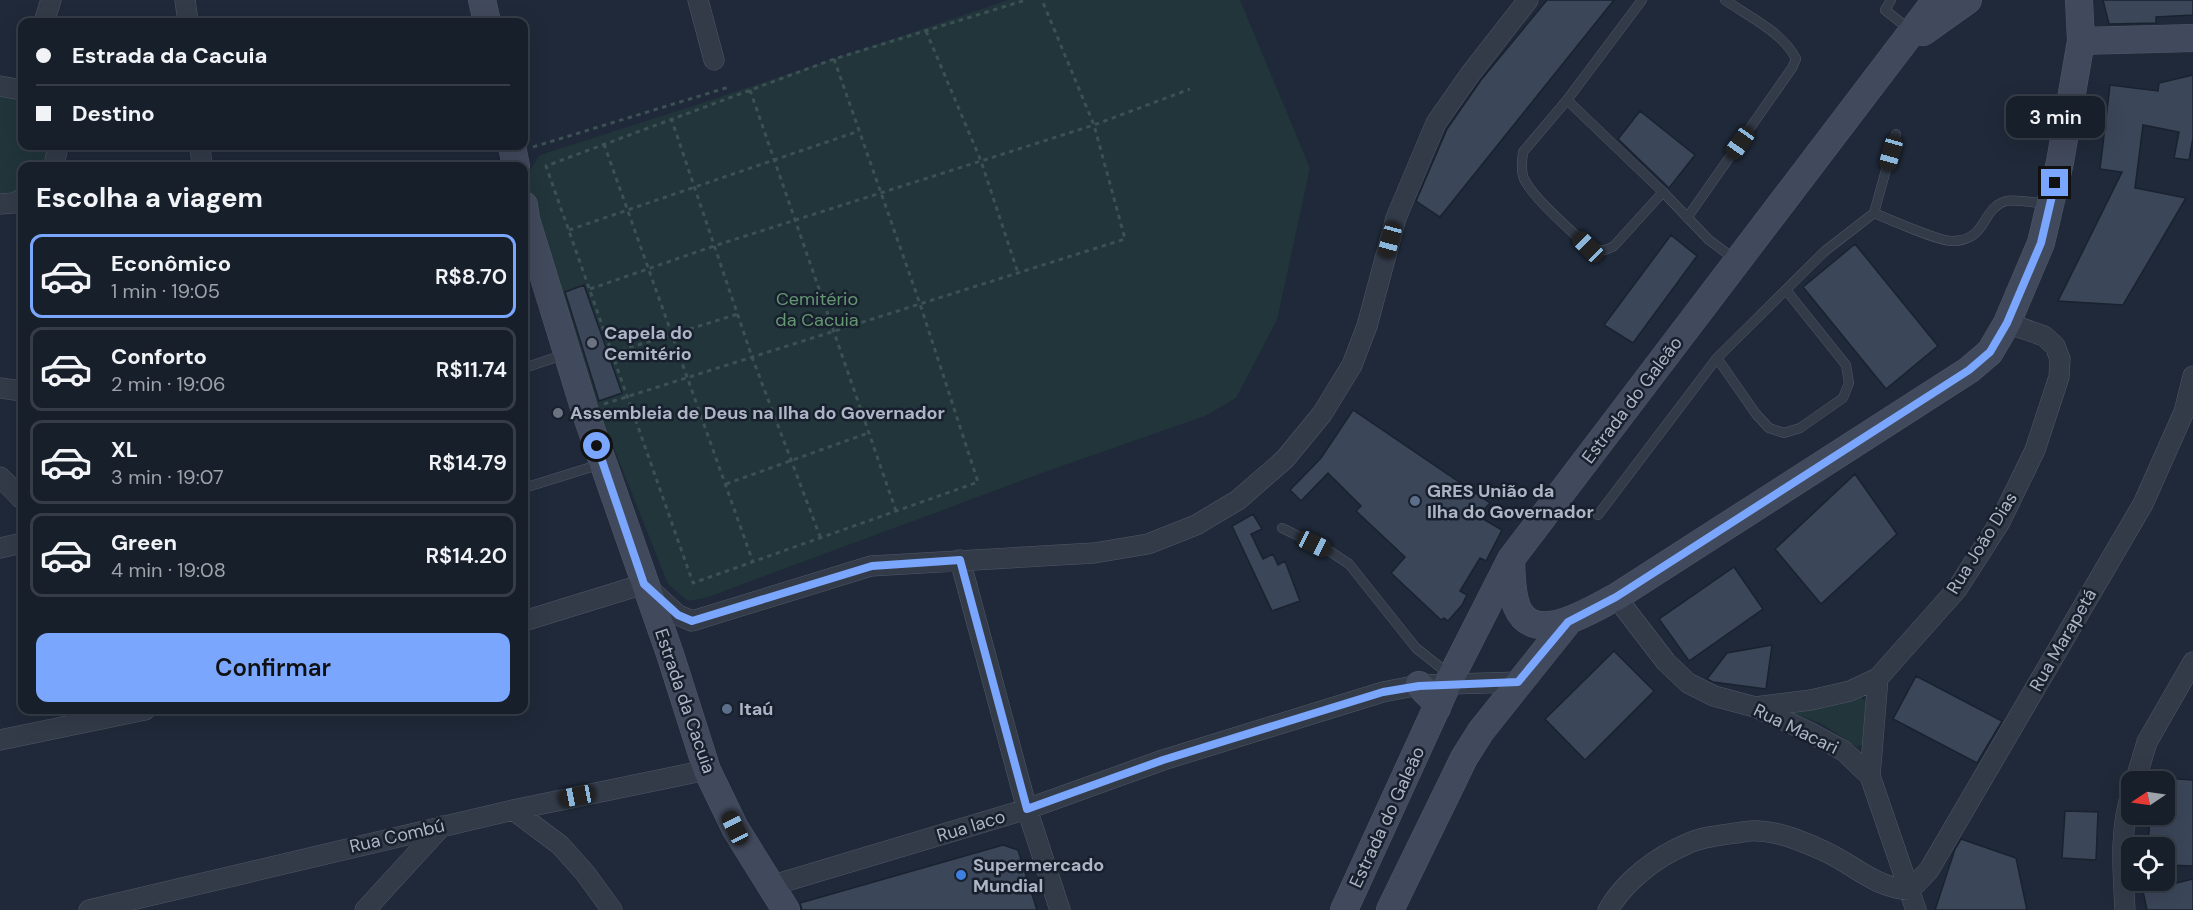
<!DOCTYPE html>
<html lang="pt">
<meta charset="utf-8">
<style>
body{margin:0;font-family:"DM Sans",sans-serif;background:#202733;color:#f1f3f6;height:100vh;display:flex;flex-direction:column;font-size:22px;white-space:nowrap}
*{box-sizing:border-box;margin:0}
p{font-size:20px;color:#9ea2a9}
.icon{flex:none;width:33px;height:33px;fill:none;stroke:currentColor;stroke-width:2;stroke-linecap:round;stroke-linejoin:round}
.map{position:relative;flex:1;overflow:hidden}
.drawer{position:absolute;left:18px;top:162px;width:510px;height:552px;display:flex;flex-direction:column;background:#171f2b;border-radius:12px;box-shadow:0 6px 24px #0002,0 0 0 2px #363d47}
.drawer>*{flex:none}
.hud{position:absolute;left:18px;top:18px;width:510px;height:132px;border-radius:12px;box-shadow:0 6px 24px #0002,0 0 0 2px #363d47;display:grid;align-content:center;height:132px;padding:0 18px;background:#171f2b}
.needle{width:39px;rotate:257deg}
.tools{position:absolute;left:2121px;top:771px;display:grid;gap:12px}
.tools a{display:grid;place-items:center;width:54px;height:54px;border-radius:12px;background:#171f2b;box-shadow:0 6px 24px #0002,0 0 0 2px #363d47;font-size:30px}
.end{position:absolute;width:27px;height:27px;margin:-14px;border:8px solid #7ba6fd;background:#111;box-shadow:0 0 0 3px #111}
.from{border-radius:50%}
.bubble{position:absolute;height:42px;border-radius:12px;background:#171f2b;box-shadow:0 6px 24px #0002,0 0 0 2px #363d47;font-size:20px;font-weight:600;line-height:42px;text-align:center}
.car{position:absolute;width:18px;height:36px;margin:-18px -9px;border-radius:8px;box-shadow:0 0 4px 2px #0007;background:linear-gradient(#222 24%,#8ab4d8 0 40%,#222 0 76%,#8ab4d8 0 86%,#222 0)}
.hud b{display:flex;align-items:center;gap:21px;height:57px;font-size:22px}
.hud b+b{border-top:2px solid #363d47}
.hud i{width:15px;height:15px;background:#f1f3f6}
ul{padding:0;list-style:none}
li{display:flex;align-items:center;gap:18px;height:84px;margin:0 12px 9px;padding:0 6px;border:3px solid #363d47;border-radius:12px}
li div{flex:1}
li b{display:block;font-size:22px}
li em{font-style:normal;font-weight:600}
li.active{border-color:#7ba6fd}
li>.icon{width:54px;height:54px;stroke-width:1.5}
h2{padding:0 18px;font-size:27px;line-height:72px}
.action{display:flex;gap:12px;margin-top:auto;padding:12px 18px}
.action a{flex:1;height:69px;border-radius:12px;background:#7ba6fd;color:#111;font-size:24px;font-weight:600;line-height:69px;text-align:center}
.map>svg:first-child{display:block}
</style>
<div class="map">
<svg width="2193" height="910" viewBox="0 0 2193 910">
<rect width="100%" height="100%" fill="#1f2939"/>
<path fill="#21353a" d="M1008,0H1240L1310,168L1277,320L1236,398L1205,416L1056,468L708,597L688,601L668,584L602,418L529,216L525,177L540,155L699,104Z
M0,91L22,96V146H53L48,166H22V193L0,199Z
M1859,695L1867,703L1865,744L1857,747L1822,724L1789,712Z"/>
<path fill="#3b4659" stroke="#1a222f" stroke-width="1.5" d="M1547,0H1614L1440,217L1416,201L1447,129L1481,80Z
M2103,0H2193V15L2156,17V23L2109,24Z
M2193,75V138L2189,160L2174,158L2179,132L2143,125L2135,188L2186,198L2123,305L2058,301L2122,172L2100,169L2110,85L2158,91L2159,83Z
M1640,111L1695,155L1669,188L1618,139Z
M1671,235L1697,256L1633,343L1604,325Z
M1855,244L1938,346L1886,389L1803,287Z
M584,285L622,393L599,401L565,292Z
M1353,410L1490,503L1478,516L1502,530L1486,561L1480,558L1460,591L1467,595L1462,605L1448,621L1444,618L1441,620L1391,573L1405,557L1356,511L1361,506L1328,473L1301,501L1290,490L1321,458Z
M1855,474L1897,534L1821,604L1775,549Z
M1253,514L1262,529L1251,534L1263,559L1273,554L1278,565L1285,561L1300,601L1272,611L1232,526Z
M1734,567L1763,609L1689,661L1659,619Z
M1772,645L1766,689L1713,682L1707,679L1727,653Z
M1614,651L1654,691L1585,760L1545,719Z
M1916,676L2002,721L1977,763L1893,719Z
M2164,778L2193,780V866L2164,865V848H2148L2150,814H2164Z
M2065,811L2098,812L2096,860L2062,858Z
M1961,839L2016,858L2027,910H1935L1955,849Z
M1003,845L1018,850L1037,910H802L800,903Z
M2193,879V910H2147L2143,891Z"/>
<g fill="none" stroke-linecap="round" stroke-linejoin="round">
<defs>
<path id="lane" d="M1642,0L1567,100L1523,152C1522,160 1521,168 1523,176C1529,195 1572,231 1588,247C1598,251 1604,252 1614,246L1663,192
M1891,0L1885,10L1909,29
M1567,100L1663,192L1709,240L1736,260
M1874,213L1896,134
M1687,218L1792,68L1796,59C1783,32 1749,17 1725,0
M1717,358L1756,414L1769,428L1784,433L1800,428L1843,398L1849,383L1846,365L1786,290
M524,368L566,354
M524,488L601,464
M1598,515L1717,358L1825,251L1874,213C1889,219 1940,242 1953,241C1988,240 1981,208 2006,201C2014,199 2037,203 2047,204
M1282,528L1331,552L1349,564L1416,648L1450,675"/>
<path id="street" d="M185,0L188,22
M698,0L714,60
M44,22L51,0
M0,86L22,90
M200,146L202,166
M54,166L58,146
M0,204L14,203L22,199
M0,388L22,391
M0,477L22,499
M0,548L22,543
M960,560L1027,809L1060,910
M1616,597L1666,662L1688,683L1714,696L1755,707L1809,732L1844,751L1870,776L1916,910
M524,621L644,584L678,615L692,621L871,566L1094,553L1148,544L1196,525L1238,500L1285,459L1322,414L1352,365L1367,326L1396,218L1436,123L1471,73L1528,0
M1755,707L1811,700L1850,691L1878,678
M0,740L145,710
M1870,776L1878,678L1957,589L2000,522L2035,450L2059,377L2060,359L2055,346L2044,336L2007,323
M2135,782L2147,742L2193,662
M513,810L560,845L585,873L612,910
M770,886L1027,809L1163,760L1383,692L1419,685L1518,682
M89,910L513,810L707,770
M365,910L442,826
M1608,910C1625,881 1656,857 1687,844C1701,837 1721,835 1736,833C1743,832 1752,830 1759,831C1781,832 1804,842 1824,851C1855,865 1873,887 1910,890L1929,870L2143,504L2184,412L2193,376
M2125,910C2123,870 2119,830 2132,791"/>
<path id="secondary" d="M482,0L487,22
M1923,32L1968,0
M2081,41L2193,38
M512,146L516,166
M524,205L526,219L585,411L670,654L707,770L735,828L786,910
M1511,560C1512,575 1511,592 1517,607C1534,648 1592,609 1616,597L1969,370L1990,352L2007,323L2041,243L2060,162L2081,41L2079,0
M1419,685L1433,699L1437,708
M1344,910L1447,685L1511,559L1936,0
M1390,910L1464,758L1481,731L1568,622"/>
</defs>
<use href="#lane" stroke="#505867" stroke-width="10"/>
<use href="#street" stroke="#505867" stroke-width="21"/>
<use href="#secondary" stroke="#505867" stroke-width="28"/>
<path stroke="#3c5154" stroke-width="3" stroke-dasharray="4.5 4.5" stroke-linecap="butt" d="M926,31L981,161L1018,273
M834,59L920,304L978,482L693,583L546,166L834,59L1026,0
M750,90L896,511
M671,118L752,357L821,539
M604,144L753,562
M533,147L729,87
M569,230L859,131
M590,289L714,246L1094,125L1190,89
M612,353L738,314
M604,404L1125,239L1094,125L1042,0
M726,484L868,433"/>
<use href="#lane" stroke="#333b49" stroke-width="9"/>
<use href="#street" stroke="#333b49" stroke-width="20"/>
<use href="#secondary" stroke="#41495c" stroke-width="27"/>
</g>
<g fill="none" stroke-linecap="round" stroke-linejoin="round">
<path stroke="#7ba6fd" stroke-width="8" d="M597,446L644,584L678,615L692,621L872,566L960,560L1027,809L1163,760L1383,692L1419,686L1518,682L1568,622L1616,597L1969,370L1990,352L2007,323L2041,243L2055,183"/>
</g>
<g fill="#6b7280" stroke="#18202d" stroke-width="2">
<circle cx="592" cy="343" r="6"/>
<circle cx="558" cy="413" r="6"/>
</g>
<g fill="#5c6f8a" stroke="#18202d" stroke-width="2">
<circle cx="1415" cy="501" r="6"/>
<circle cx="727" cy="709" r="6"/>
</g>
<circle fill="#3f7fe0" stroke="#18202d" stroke-width="2" cx="961" cy="875" r="6"/>
<g text-anchor="middle" dominant-baseline="central" stroke-width="5" stroke-linejoin="round" paint-order="stroke">
<g font-size="18" fill="#649772" stroke="#18202d">
<text x="817" y="299">Cemitério<tspan x="817" dy="21">da Cacuia</tspan></text>
</g>
<g font-size="18" font-weight="bold" fill="#adb5c6" stroke="#18202d" text-anchor="start">
<text x="604" y="333">Capela do<tspan x="604" dy="21">Cemitério</tspan></text>
<text x="570" y="413">Assembleia de Deus na Ilha do Governador</text>
<text x="1427" y="491">GRES União da<tspan x="1427" dy="21">Ilha do Governador</tspan></text>
<text x="739" y="709">Itaú</text>
<text x="973" y="865">Supermercado<tspan x="973" dy="21">Mundial</tspan></text>
</g>
<g font-size="18" fill="#adb5c6" stroke="#18202d">
<text transform="translate(1632 400) rotate(-53)">Estrada do Galeão</text>
<text transform="translate(1982 543) rotate(-58)">Rua João Dias</text>
<text transform="translate(2063 640) rotate(-60)">Rua Marapetá</text>
<text transform="translate(685 701) rotate(71)">Estrada da Cacuia</text>
<text transform="translate(1796 729) rotate(26)">Rua Macari</text>
<text transform="translate(1387 817) rotate(-65)">Estrada do Galeão</text>
<text transform="translate(971 826) rotate(-17)">Rua Iaco</text>
<text transform="translate(397 836) rotate(-13)">Rua Combú</text>
</g>
</g>
</svg>
<div class="tools">
<a><svg class="needle" viewBox="-14 -14 28 28"><path d="M0-13l5 13h-10z" fill="#e53935"/><path d="M0 13l5-13h-10z" fill="#9ea2a9"/></svg></a>
<a><svg class="icon" aria-label="locate" viewBox="0 0 24 24"><circle cx="12" cy="12" r="6"/><path d="M12 2v4M12 18v4M2 12h4M18 12h4"/></svg></a>
</div>
<i class="end from" style="left:597px;top:446px"></i>
<i class="end" style="left:2055px;top:183px"></i>
<div class="bubble" style="left:2006px;top:96px;width:99px">3 min</div>
<i class="car" style="left:1740px;top:143px;rotate:215deg"></i>
<i class="car" style="left:1891px;top:153px;rotate:196deg"></i>
<i class="car" style="left:1390px;top:240px;rotate:195deg"></i>
<i class="car" style="left:1588px;top:247px;rotate:315deg"></i>
<i class="car" style="left:1314px;top:544px;rotate:116deg"></i>
<i class="car" style="left:577px;top:796px;rotate:259deg"></i>
<i class="car" style="left:735px;top:828px;rotate:334deg"></i>
<div class="hud">
<b><i class="from"></i>Estrada da Cacuia</b>
<b><i></i>Destino</b>
</div>
<section class="drawer">
<h2>Escolha a viagem</h2>
<ul>
<li class="active"><svg class="icon" aria-label="car" viewBox="0 0 24 24"><path d="M5 17H2v-5l4-1 3-4h7l3 4 3 1v5h-3M9 17h6M6 11h13"/><circle cx="7" cy="17" r="2"/><circle cx="17" cy="17" r="2"/></svg><div><b>Econômico</b><p>1 min · 19:05</p></div><em>R$8.70</em></li>
<li><svg class="icon" aria-label="car" viewBox="0 0 24 24"><path d="M5 17H2v-5l4-1 3-4h7l3 4 3 1v5h-3M9 17h6M6 11h13"/><circle cx="7" cy="17" r="2"/><circle cx="17" cy="17" r="2"/></svg><div><b>Conforto</b><p>2 min · 19:06</p></div><em>R$11.74</em></li>
<li><svg class="icon" aria-label="car" viewBox="0 0 24 24"><path d="M5 17H2v-5l4-1 3-4h7l3 4 3 1v5h-3M9 17h6M6 11h13"/><circle cx="7" cy="17" r="2"/><circle cx="17" cy="17" r="2"/></svg><div><b>XL</b><p>3 min · 19:07</p></div><em>R$14.79</em></li>
<li><svg class="icon" aria-label="car" viewBox="0 0 24 24"><path d="M5 17H2v-5l4-1 3-4h7l3 4 3 1v5h-3M9 17h6M6 11h13"/><circle cx="7" cy="17" r="2"/><circle cx="17" cy="17" r="2"/></svg><div><b>Green</b><p>4 min · 19:08</p></div><em>R$14.20</em></li>
</ul>
<div class="action"><a>Confirmar</a></div>
</section>
</div>
